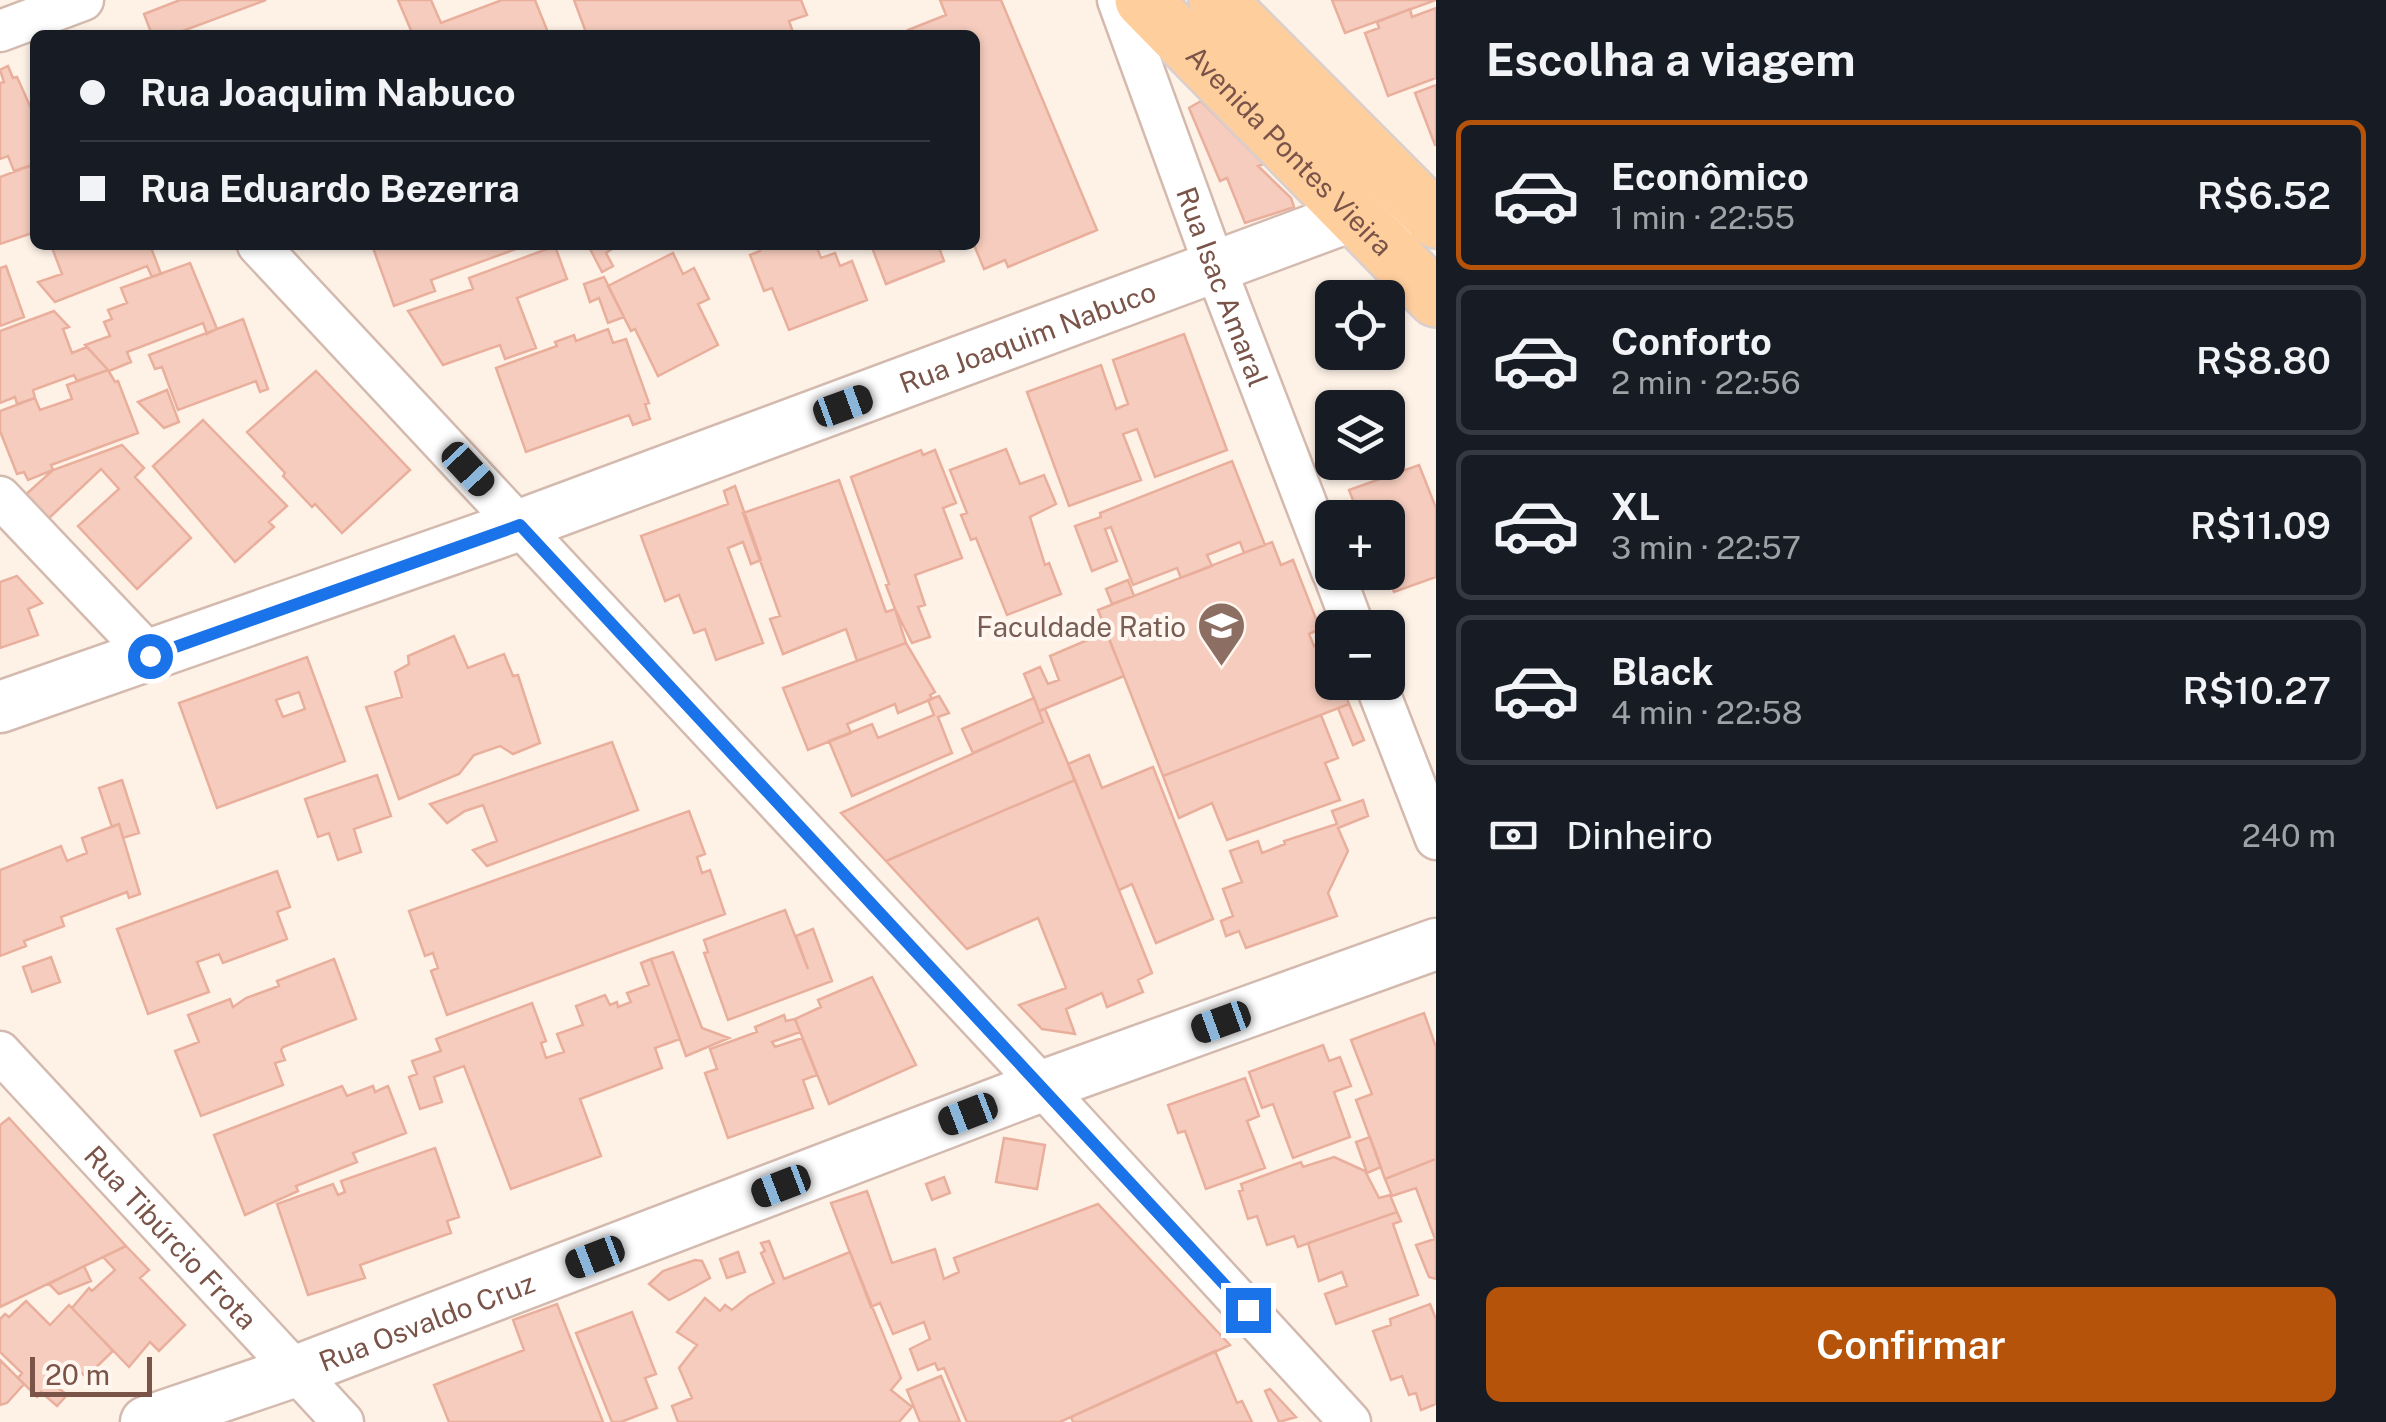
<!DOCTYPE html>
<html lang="pt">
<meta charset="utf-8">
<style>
body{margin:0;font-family:"Public Sans",sans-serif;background:#20242c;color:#f1f3f6;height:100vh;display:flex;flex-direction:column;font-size:38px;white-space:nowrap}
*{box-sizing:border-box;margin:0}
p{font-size:32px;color:#9ea1a6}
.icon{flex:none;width:55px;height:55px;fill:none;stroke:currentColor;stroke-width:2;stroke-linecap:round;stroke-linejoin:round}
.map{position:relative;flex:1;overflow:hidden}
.side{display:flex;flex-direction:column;background:#171b24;width:950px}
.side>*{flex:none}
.top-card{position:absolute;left:30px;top:30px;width:950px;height:220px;border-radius:15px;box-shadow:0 2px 8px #0004;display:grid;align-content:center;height:220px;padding:0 50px;background:#171b24}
.tools{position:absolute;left:1315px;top:280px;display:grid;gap:20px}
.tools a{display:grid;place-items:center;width:90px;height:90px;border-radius:15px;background:#171b24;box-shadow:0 2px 8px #0004;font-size:50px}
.scale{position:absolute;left:30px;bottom:25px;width:122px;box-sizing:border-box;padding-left:10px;border:5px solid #7a5449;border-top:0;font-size:28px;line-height:35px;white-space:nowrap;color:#7a5449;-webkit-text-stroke:8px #fff7ef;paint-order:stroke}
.end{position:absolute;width:45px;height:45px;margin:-22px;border:12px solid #1a73e8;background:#fff;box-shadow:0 0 0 5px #fff}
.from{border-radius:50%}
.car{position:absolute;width:30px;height:60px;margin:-30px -15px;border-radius:12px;box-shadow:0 0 8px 2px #0007;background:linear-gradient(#222 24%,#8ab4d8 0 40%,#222 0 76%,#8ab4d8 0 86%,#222 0)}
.top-card b{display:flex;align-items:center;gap:35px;height:95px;font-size:38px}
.top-card b+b{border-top:2px solid #363941}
.top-card i{width:25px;height:25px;background:#f1f3f6}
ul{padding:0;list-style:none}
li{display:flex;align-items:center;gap:30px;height:150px;margin:0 20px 15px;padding:0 30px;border:5px solid #363941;border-radius:15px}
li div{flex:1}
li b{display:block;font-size:38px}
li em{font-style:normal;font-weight:600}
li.selected{border-color:#b45309}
li>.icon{width:90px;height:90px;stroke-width:1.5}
h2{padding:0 50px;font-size:45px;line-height:120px}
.pay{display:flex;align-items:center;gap:25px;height:110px;padding:0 50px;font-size:38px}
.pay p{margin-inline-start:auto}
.cta{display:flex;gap:20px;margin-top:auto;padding:20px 50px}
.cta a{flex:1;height:115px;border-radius:15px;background:#b45309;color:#fff;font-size:40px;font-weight:600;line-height:115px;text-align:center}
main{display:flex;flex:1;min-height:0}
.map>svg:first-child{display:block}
</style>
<main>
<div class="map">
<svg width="1436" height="1422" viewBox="0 0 1436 1422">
<rect width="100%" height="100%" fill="#fef2e7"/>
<path fill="#f5ccbd" stroke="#e9af9c" stroke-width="2.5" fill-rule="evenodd" d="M180,0H266L172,35H152L144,14Z
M398,0H431L441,23L502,0H535L549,35H413Z
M574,0H801L807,15L789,21L794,35H587Z
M940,0H1001L1097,230L1008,267L1005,260L984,269L974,245L975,35H910L908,30L946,15Z
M1332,0H1436L1345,33Z
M1436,8V78L1388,96L1365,33L1379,28L1377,22L1400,13L1410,9L1412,17Z
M8,66L13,78L17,77L35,117V164L14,171L8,156L0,159V83L4,82L0,70Z
M1436,85V145H1435L1415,93Z
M1201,101L1264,164L1258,166L1291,198L1294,207L1245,223L1227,178L1220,181L1189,108Z
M35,164V232L0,244V177Z
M51,245H150L161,274L152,277L147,266L55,302L38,282L62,274Z
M372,245H515L516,249L431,280L435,291L394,306Z
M588,245H618L606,253L613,266L602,272Z
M757,245H816L821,258L835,253L840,266L852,261L867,300L789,330L772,288L764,291L750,255L760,251Z
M871,245H938L944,261L886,284Z
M555,246L567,279L517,298L536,348L505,359L500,345L443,365L408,311L473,289L469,278Z
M673,253L683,274L694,268L709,299L698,304L718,345L658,376L635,329L631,331L608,286Z
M190,263L217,329L207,334L203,323L127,352L131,362L109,371L85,345L110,336L104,322L112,319L108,310L127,303L121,288Z
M6,266L24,317L0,326V268Z
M604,277L624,317L608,323L599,298L590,302L584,284Z
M54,311L69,327L63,329L72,353L87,347L108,370L77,381L74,375L33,390L35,398L17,404L15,397L0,403V331Z
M243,319L268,389L260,392L256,381L178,410L162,367L155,369L149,355Z
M608,329L613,343L626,339L649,403L645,404L650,419L633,425L629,415L526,452L496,368L557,346L555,342L574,335L576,341Z
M1184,334L1227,450L1155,477L1137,429L1123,434L1141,480L1069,506L1027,392L1101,365L1116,409L1128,404L1113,360Z
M108,370L115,382L118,381L138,433L51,465L53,470L28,480L24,472L17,474L0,431V411L35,398L40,410L72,399L67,385Z
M316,371L410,470L342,533L315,504L312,507L283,476L285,473L247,432Z
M167,390L179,422L164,428L138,402Z
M203,420L287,506L269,522L274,527L235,562L153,466Z
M122,445L144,468L135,477L191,538L137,589L78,526L119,489L101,469L47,520L24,496L53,470Z
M1006,449L1020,484L1044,475L1056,504L1030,517L1045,565L1049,563L1061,594L1007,615L976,538L971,540L961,515L967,513L950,470Z
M921,450L923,455L935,450L956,503L943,508L962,558L915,575L925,605L918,607L930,637L912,643L895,609L886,585L889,584L851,477Z
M1232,461L1265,545L1244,553L1240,542L1207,555L1212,566L1181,578L1177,568L1133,585L1111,527L1105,529L1117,561L1092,571L1075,526L1101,517L1100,513Z
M1419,465L1436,508V577L1394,592L1387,572L1388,518H1360L1349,490Z
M839,480L886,612L895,609L906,643L857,661L846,629L783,654L770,619L780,616L743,513Z
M735,486L761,560L751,564L743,542L728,548L763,643L716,660L705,629L694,633L679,595L665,601L641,536L728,504L724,491Z
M1272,542L1281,565L1293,560L1320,629L1309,634L1314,646L1325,641L1332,661V682H1341L1349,704L1163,776L1098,610Z
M17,576L42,603L28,609L38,635L0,648V582Z
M1128,580L1134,596L1112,604L1106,589Z
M1106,632L1124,676L1039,711L1024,674L1040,667L1048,684L1059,680L1050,656Z
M454,636L468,668L504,654L513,676L518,675L540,743L513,754L500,746L474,755L459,774L399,799L366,707L402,697L395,672L409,664L408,656Z
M906,643L935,692L930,695L932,699L898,713L895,704L847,724L851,733L808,750L783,688Z
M307,657L345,761L217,808L179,703ZM299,692L305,709L283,717L276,700Z
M939,696L949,713L938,717L952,753L852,796L829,741L872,724L878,738L934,715L928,700Z
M1034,698L1043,722L973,753L962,729Z
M1349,704L1364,740L1353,745L1338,708Z
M1045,709L1075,780L886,861L841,813L1043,722L1039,711Z
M1321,715L1338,758L1325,763L1340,800L1227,840L1212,803L1179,818L1163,776Z
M612,742L638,810L487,866L473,850L497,841L483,805L465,811L447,823L430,804Z
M1089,755L1102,788L1153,767L1213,919L1156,943L1132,884L1119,890L1068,764Z
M377,775L391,816L354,829L361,852L338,860L329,833L318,837L305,799Z
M122,780L139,833L123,838L119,824L112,827L99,788Z
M1075,780L1152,973L1138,980L1143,992L1107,1007L1102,993L1066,1009L1075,1034L1042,1029L1019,1005L1066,988L1038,918L967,949L886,861Z
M1363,800L1368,816L1338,828L1348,851L1328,893L1337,916L1246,948L1239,931L1226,936L1221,921L1233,916L1223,889L1242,882L1230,851L1258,841L1262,853L1285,844L1284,841L1337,824L1332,811Z
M689,811L705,854L697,857L702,873L710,870L725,914L447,1015L431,971L438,968L433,953L425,956L409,911Z
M119,824L140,894L129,898L127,892L61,917L64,926L24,941L26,946L0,956V870L61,846L67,861L87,853L82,838Z
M277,871L290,907L277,912L287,939L223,963L219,954L197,962L209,992L148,1014L117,929Z
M785,910L808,969L796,936L813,929L832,981L728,1020L704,953L708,952L704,940Z
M673,952L702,1028L729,1038L686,1056L651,959Z
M51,957L60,982L32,992L23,967Z
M334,959L356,1019L283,1047L281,1050L285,1060L275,1063L283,1085L201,1116L175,1051L199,1042L188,1015L230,999L233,1007L246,998L279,986L277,981Z
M651,959L680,1039L655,1048L662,1068L580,1099L601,1156L511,1189L464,1066L434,1077L442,1102L420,1109L409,1077L417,1074L412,1061L441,1051L436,1039L532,1003L546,1041L541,1043L546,1058L564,1052L557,1034L583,1025L576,1006L605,995L610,1005L617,1002L618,1007L631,1002L627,993L649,985L641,963Z
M872,977L916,1065L829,1104L795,1019L821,1007L818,1000Z
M1424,1013L1436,1047V1159L1385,1179L1356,1100L1372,1094L1351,1040Z
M784,1015L786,1021L795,1019L800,1032L772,1042L775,1047L802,1038L817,1075L803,1080L813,1108L728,1138L705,1073L717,1069L710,1049L757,1032L755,1027Z
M1323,1045L1329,1061L1340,1057L1351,1086L1334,1092L1350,1137L1293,1158L1273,1104L1262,1108L1249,1072Z
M1245,1078L1259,1116L1247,1121L1265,1168L1206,1189L1185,1131L1178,1133L1168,1105Z
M342,1086L347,1096L373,1086L375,1092L388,1086L406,1133L353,1153L357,1162L296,1186L298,1191L245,1215L214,1135Z
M9,1118L126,1246L0,1307V1125Z
M1370,1137L1381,1167L1367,1173L1356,1142Z
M1004,1138L1045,1145L1037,1189L996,1182Z
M435,1148L459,1217L447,1221L451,1233L360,1265L365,1278L308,1295L277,1204L333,1184L338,1195L345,1192L341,1181Z
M1334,1157L1365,1171L1379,1198L1390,1195L1397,1212L1298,1247L1294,1236L1267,1245L1257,1216L1248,1219L1239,1191L1243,1190L1241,1184L1301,1162L1303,1167Z
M1436,1159V1279L1429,1277L1416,1245L1435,1239L1416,1188L1392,1196L1385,1179Z
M944,1177L950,1193L932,1200L926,1184Z
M867,1191L892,1263L935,1249L944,1279L959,1272L954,1258L1098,1204L1230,1345L1060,1422H967L944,1368L938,1370L935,1363L918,1370L910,1349L930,1339L924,1322L893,1334L880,1303L871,1307L831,1203Z
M1397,1212L1401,1221L1393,1224L1418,1295L1336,1324L1325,1294L1347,1286L1342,1272L1319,1281L1308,1243Z
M769,1241L784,1279L850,1252L901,1378L891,1390L912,1407L899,1422H678L672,1406L692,1398L679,1368L697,1345L677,1332L705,1298L720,1311L725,1305L732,1310L749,1296L774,1283L761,1253L765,1251L761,1243Z
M126,1246L149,1270L140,1278L185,1325L159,1351L150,1342L129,1367L72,1308L89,1288L92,1291L115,1270L103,1257Z
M738,1252L745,1272L727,1278L720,1259Z
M695,1260L702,1261L710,1278L685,1292L669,1300L649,1284L663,1271Z
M84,1266L91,1281L59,1294L49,1284Z
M26,1301L50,1325L69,1305L113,1351L86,1377L74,1366L56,1386L67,1395L57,1406L41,1392L37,1397L18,1378L22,1373L0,1352V1319L5,1314L9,1317Z
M557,1304L603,1422H449L434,1385L524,1350L513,1320Z
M1430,1304L1436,1319V1404L1421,1410L1416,1393L1409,1395L1402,1376L1391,1380L1373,1331L1391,1325L1390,1319Z
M632,1312L656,1374L645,1378L657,1408L621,1422H612L576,1333Z
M1215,1351L1237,1403L1242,1401L1252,1422H1073L1071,1417Z
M0,1360L24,1384L7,1403L0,1405Z
M941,1376L960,1422H920L907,1390Z
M1270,1389L1296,1417L1279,1422L1265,1391Z"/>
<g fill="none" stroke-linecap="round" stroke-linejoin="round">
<defs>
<g id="minor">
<path id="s1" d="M1118,0L1215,267L1332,571"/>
<path d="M0,31L83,0"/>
<path d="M258,245L1042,1086L1350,1422"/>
<path d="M0,497L150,655"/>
<path d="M1333,572L1354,628"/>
<path d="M1375,682L1436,839"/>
<path id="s2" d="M0,1052L343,1422"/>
</g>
<g id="tertiary">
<path id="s3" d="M0,707L520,525L1354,215L1391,220"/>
<path id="s4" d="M146,1422L296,1371L1042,1086L1436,944"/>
</g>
<g id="primary">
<path id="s5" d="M1143,0L1436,299"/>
<path d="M1217,0L1436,220"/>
</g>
</defs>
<use href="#minor" stroke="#d4baae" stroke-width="45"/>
<use href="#tertiary" stroke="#d4baae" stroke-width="55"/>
<use href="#primary" stroke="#dacfcc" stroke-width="60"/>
<use href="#minor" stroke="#fff" stroke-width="40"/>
<use href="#tertiary" stroke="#fff" stroke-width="50"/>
<use href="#primary" stroke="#ffce9d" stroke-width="55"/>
</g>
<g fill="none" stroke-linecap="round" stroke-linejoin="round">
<path stroke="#1a73e8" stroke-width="12" d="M150,656L520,525L1248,1310"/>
</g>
<defs>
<symbol id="university-pin" viewBox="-11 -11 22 30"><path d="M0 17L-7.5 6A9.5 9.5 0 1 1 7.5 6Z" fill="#8d6e63" stroke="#fff7ef"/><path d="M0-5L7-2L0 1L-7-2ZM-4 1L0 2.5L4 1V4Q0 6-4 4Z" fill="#fff"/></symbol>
</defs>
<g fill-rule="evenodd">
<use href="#university-pin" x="1194" y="598" width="55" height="75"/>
</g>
<g text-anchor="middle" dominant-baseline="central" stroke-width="8" stroke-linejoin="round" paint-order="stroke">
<g font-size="28" fill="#7a5449" stroke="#fff7ef">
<text stroke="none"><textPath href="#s5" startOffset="210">Avenida Pontes Vieira</textPath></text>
<text stroke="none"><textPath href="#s1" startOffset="305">Rua Isac Amaral</textPath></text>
<text stroke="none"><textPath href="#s3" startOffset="1092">Rua Joaquim Nabuco</textPath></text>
<text stroke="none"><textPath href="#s2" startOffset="252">Rua Tibúrcio Frota</textPath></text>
<text stroke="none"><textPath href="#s4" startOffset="298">Rua Osvaldo Cruz</textPath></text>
</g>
<g font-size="28" fill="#785e54" stroke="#fff7ef" text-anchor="end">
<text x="1186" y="626">Faculdade Ratio</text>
</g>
</g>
</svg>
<div class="tools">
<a><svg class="icon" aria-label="locate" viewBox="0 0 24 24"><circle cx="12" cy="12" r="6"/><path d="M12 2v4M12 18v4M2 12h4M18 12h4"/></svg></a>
<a><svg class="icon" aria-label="layers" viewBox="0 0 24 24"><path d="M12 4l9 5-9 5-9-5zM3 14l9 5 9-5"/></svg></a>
<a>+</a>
<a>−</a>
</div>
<div class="scale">20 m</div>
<i class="end from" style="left:150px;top:656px"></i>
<i class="end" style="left:1248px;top:1310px"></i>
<i class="car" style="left:843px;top:406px;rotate:70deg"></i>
<i class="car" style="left:468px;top:469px;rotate:137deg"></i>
<i class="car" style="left:1221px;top:1022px;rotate:250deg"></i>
<i class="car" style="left:968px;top:1114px;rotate:249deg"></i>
<i class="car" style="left:781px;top:1186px;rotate:249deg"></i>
<i class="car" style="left:595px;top:1257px;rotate:249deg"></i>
<div class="top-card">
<b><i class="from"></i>Rua Joaquim Nabuco</b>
<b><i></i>Rua Eduardo Bezerra</b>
</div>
</div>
<section class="side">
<h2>Escolha a viagem</h2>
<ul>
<li class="selected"><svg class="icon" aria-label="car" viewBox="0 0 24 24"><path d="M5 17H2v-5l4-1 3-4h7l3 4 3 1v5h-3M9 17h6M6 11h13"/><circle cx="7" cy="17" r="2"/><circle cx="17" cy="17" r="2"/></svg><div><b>Econômico</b><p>1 min · 22:55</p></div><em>R$6.52</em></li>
<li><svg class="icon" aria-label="car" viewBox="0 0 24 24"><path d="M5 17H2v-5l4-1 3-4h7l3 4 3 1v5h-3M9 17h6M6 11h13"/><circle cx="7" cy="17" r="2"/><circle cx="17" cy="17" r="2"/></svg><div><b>Conforto</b><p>2 min · 22:56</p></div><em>R$8.80</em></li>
<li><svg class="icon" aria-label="car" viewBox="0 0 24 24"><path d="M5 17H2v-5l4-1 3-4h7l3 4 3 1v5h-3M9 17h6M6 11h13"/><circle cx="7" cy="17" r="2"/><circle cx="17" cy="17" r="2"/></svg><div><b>XL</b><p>3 min · 22:57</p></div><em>R$11.09</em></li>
<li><svg class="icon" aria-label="car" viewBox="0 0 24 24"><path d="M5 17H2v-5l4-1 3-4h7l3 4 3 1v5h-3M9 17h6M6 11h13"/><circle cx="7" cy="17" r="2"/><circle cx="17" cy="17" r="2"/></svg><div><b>Black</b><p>4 min · 22:58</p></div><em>R$10.27</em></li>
</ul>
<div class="pay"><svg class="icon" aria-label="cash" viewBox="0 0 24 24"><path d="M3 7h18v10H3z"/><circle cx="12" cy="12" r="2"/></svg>Dinheiro<p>240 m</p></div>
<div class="cta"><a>Confirmar</a></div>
</section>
</main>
